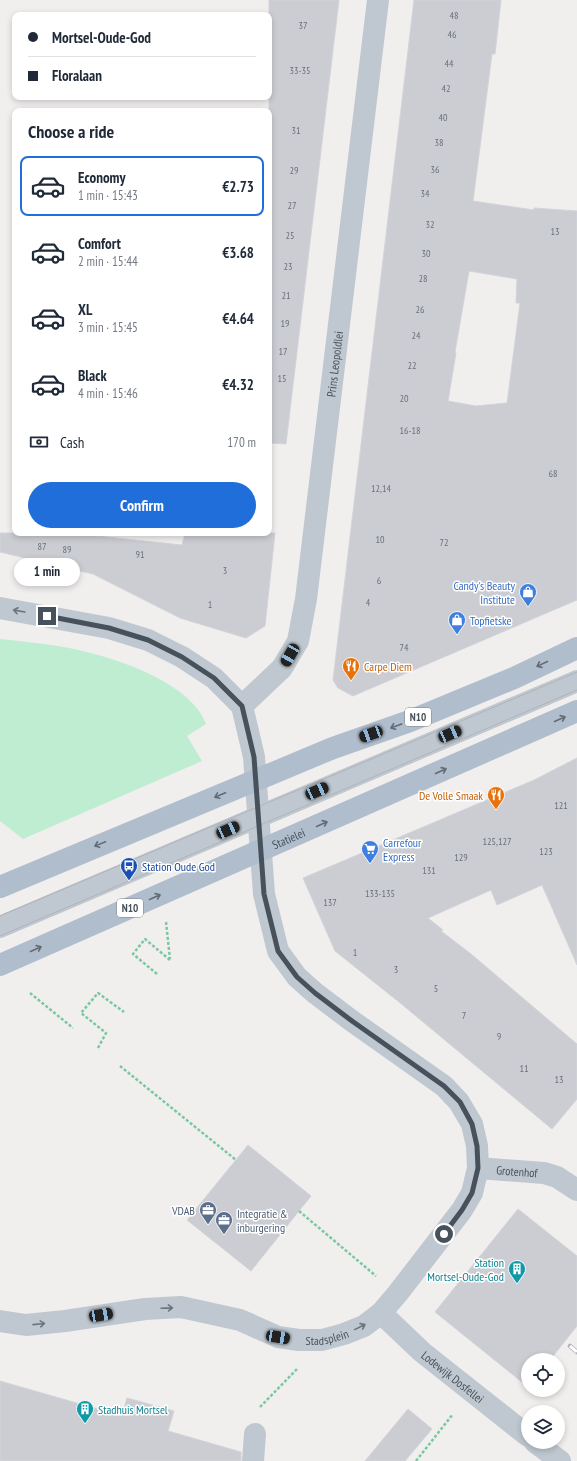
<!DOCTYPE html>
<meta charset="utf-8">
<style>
body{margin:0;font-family:"PT Sans Narrow",sans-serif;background:#f2f2f3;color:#1f2937;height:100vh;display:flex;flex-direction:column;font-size:15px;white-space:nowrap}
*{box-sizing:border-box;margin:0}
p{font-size:13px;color:#747a83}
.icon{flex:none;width:22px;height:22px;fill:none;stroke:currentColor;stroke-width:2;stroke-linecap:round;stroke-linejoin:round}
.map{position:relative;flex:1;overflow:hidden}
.drawer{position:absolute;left:12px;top:108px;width:260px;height:428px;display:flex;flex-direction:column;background:#fff;border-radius:8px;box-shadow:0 2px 6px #0003}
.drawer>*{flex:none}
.top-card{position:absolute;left:12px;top:12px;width:260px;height:88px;border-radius:8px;box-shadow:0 2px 6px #0003;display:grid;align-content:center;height:88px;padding:0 16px;background:#fff}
.tools{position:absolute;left:521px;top:1353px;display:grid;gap:8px}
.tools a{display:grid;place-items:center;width:44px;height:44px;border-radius:50%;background:#fff;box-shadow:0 2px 6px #0003;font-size:20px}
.end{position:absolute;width:18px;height:18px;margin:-9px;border:5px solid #47515b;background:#fff;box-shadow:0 0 0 2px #fff}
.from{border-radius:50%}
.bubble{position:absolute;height:28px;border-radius:14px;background:#fff;box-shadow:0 2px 6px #0003;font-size:13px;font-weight:700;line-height:28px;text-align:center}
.car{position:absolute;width:12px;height:24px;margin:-12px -6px;border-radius:5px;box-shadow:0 0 3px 1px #0007;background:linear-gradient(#222 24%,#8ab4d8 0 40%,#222 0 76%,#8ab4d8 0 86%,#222 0)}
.top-card b{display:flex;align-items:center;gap:14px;height:38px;font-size:15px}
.top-card b+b{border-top:1px solid #e0e1e3}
.top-card i{width:10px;height:10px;background:#1f2937}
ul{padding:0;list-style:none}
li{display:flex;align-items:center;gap:12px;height:60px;margin:0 8px 6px;padding:0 8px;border:2px solid transparent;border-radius:8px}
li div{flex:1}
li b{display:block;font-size:15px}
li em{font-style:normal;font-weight:700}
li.active{border-color:#206ed9}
li>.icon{width:36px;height:36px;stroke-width:1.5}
h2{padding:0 16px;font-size:18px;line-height:48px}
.pay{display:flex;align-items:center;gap:10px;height:44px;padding:0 16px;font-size:15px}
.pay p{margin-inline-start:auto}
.cta{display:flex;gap:8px;margin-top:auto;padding:8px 16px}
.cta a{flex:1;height:46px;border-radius:24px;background:#206ed9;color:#fff;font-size:16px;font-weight:700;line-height:46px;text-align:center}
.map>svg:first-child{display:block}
</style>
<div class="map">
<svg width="577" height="1461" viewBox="0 0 577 1461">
<rect width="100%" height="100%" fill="#f1eeee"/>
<path fill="#beedd1" d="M0,639C19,641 39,643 58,646C101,653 172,674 199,711C202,715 204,720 206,724L187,736L202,761L23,839L0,821Z"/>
<path fill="#cbcdd3" stroke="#d2d4da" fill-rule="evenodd" d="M269,0H339L286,444L269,443Z
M414,0H501L495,54H492L473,201L534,210V208L577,211V600L353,696L338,688L333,680ZM469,271L517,279L516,303H520L507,403L476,406L448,401L456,353L455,352Z
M0,533H69L182,545L185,533H275L265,626L246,638L180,618L93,574L0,552Z
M577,758V965L542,885L497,905L491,890L428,918L443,930L441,931L471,954L577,1044V1099L552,1129L399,1002L335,951L303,878L534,780Z
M248,1145L311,1196L251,1271L187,1220Z
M518,1209L577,1256V1326L550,1360H528V1387L435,1312Z
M0,1381L122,1416L127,1398L174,1411L168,1431L241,1452V1461H0Z
M408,1409L432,1429L405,1461H365Z"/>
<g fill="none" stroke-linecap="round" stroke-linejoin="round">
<path stroke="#78c9a2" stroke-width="2.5" stroke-dasharray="3 2" stroke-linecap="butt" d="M166,922L170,959
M157,974L133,954L145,939L170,960
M30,993L73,1028
M98,1048L106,1033L81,1013L98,993L124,1012
M120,1066L236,1160
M299,1211L376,1276
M260,1407L297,1369
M416,1461L453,1414"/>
<g stroke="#bfc8d0" stroke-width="22">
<path d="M0,608L109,628L148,640L182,657L214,678L242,706"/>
<path id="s1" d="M242,706L282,668L298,641L306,599L378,0"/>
<path d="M0,927L577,681"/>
<path id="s2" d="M478,1168L544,1173L557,1177L577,1190"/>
<path id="s3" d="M381,1313L422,1352L528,1436"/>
<path id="s4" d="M0,1321L26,1325L65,1321L145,1309L181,1307L240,1320L278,1337L299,1340H322L344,1334L364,1326L381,1313L398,1293L462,1210L472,1193L478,1168L477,1146L472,1124L459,1102L444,1086L352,1021L315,993L297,977L278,951L264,894L254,757L242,706"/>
<path d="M535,1442L560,1461"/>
<path d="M253,1461L255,1434"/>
</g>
<g stroke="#afbdcc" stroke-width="22">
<path d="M0,887L333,748L410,721L514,678L577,648"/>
<path id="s5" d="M0,965L577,711"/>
</g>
<path stroke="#b1b3b8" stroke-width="1" d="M0,916L577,672
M0,936L577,690"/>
<defs>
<path id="rail" d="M570,1346L577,1352"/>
</defs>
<use href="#rail" stroke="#b1b3b8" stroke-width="4.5"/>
<use href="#rail" stroke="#fff" stroke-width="3" stroke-dasharray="9" stroke-linecap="butt"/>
</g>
<defs><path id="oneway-shaft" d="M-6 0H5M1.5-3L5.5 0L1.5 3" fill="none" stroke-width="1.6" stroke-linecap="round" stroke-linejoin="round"/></defs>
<g stroke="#6b757e">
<use href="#oneway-shaft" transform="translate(19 611) rotate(-170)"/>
<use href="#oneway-shaft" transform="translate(167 1308) rotate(-2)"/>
<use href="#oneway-shaft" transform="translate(39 1324) rotate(-6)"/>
<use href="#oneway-shaft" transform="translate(360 1327) rotate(-26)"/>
</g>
<g stroke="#616c77">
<use href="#oneway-shaft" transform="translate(542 664) rotate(155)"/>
<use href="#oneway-shaft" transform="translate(560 719) rotate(-24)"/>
<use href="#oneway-shaft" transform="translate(396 726) rotate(160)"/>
<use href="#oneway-shaft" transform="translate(441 771) rotate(-24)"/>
<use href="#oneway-shaft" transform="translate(220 795) rotate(157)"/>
<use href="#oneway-shaft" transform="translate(322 824) rotate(-24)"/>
<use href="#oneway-shaft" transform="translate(100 844) rotate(158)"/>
<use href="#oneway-shaft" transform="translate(155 897) rotate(-24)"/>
<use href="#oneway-shaft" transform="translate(36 949) rotate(-24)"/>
</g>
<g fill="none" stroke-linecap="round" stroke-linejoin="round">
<path stroke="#47515b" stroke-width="5" d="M47,616L109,628L148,640L182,657L214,678L242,706L254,757L264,894L278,951L297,977L315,993L352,1021L444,1086L460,1102L472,1124L477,1146L478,1168L472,1193L462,1210L444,1234"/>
</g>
<defs>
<symbol id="shop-pin" viewBox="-11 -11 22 30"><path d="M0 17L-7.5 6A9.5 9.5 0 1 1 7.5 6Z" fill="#3f7fe0" stroke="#fff"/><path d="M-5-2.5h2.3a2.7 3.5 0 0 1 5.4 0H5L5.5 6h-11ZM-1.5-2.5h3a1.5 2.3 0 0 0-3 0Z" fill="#fff"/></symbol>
<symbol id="restaurant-pin" viewBox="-11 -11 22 30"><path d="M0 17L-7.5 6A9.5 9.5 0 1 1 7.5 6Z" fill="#e8710a" stroke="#fff"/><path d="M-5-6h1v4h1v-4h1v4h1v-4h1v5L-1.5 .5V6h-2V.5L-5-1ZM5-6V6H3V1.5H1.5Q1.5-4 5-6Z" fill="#fff"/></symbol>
<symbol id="supermarket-pin" viewBox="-11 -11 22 30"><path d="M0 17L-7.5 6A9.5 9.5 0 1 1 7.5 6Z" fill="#3f7fe0" stroke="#fff"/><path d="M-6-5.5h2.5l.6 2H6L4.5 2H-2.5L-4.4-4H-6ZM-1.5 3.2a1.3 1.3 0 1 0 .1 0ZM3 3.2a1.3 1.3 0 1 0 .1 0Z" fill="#fff"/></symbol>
<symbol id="bus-pin" viewBox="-11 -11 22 30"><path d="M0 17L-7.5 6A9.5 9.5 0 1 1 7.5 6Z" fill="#1a4fb4" stroke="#fff"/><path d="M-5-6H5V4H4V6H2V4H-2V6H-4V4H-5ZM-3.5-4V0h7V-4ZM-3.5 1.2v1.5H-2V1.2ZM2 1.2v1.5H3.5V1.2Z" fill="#fff"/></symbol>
<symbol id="office-pin" viewBox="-11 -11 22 30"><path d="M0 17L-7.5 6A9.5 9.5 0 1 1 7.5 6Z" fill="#5c6f8a" stroke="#fff"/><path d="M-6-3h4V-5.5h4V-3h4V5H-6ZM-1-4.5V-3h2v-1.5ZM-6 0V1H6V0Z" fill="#fff"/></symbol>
<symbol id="building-pin" viewBox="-11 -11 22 30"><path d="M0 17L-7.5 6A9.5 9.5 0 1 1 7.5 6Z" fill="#0f9aa8" stroke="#fff"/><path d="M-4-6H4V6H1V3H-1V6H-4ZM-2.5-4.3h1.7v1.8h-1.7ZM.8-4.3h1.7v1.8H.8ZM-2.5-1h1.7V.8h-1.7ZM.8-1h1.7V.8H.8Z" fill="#fff"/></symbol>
</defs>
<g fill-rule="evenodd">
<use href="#shop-pin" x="518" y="582" width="20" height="27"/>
<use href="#shop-pin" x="447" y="610" width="20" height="27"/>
<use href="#restaurant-pin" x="341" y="656" width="20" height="27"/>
<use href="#restaurant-pin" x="486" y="785" width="20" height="27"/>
<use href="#supermarket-pin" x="360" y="839" width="20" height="27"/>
<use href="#bus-pin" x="119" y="856" width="20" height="27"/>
<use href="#office-pin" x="198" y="1200" width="20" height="27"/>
<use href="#office-pin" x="214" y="1210" width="20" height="27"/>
<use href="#building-pin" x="507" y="1259" width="20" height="27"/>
<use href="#building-pin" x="75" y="1399" width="20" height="27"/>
</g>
<g text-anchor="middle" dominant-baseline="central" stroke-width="3" stroke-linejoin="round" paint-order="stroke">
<g font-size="10" fill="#687079">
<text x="454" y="15">48</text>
<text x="303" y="25">37</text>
<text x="452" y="34">46</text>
<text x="449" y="63">44</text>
<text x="300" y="70">33-35</text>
<text x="446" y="88">42</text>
<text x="443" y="117">40</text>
<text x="296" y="130">31</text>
<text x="439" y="142">38</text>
<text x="435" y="169">36</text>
<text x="294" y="170">29</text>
<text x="425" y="193">34</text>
<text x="292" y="205">27</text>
<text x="430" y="224">32</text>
<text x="555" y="231">13</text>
<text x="290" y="235">25</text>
<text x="426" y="253">30</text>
<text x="288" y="266">23</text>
<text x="423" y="278">28</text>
<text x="286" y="295">21</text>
<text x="420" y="309">26</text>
<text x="285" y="323">19</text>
<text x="416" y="335">24</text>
<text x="283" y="351">17</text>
<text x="412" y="365">22</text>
<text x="282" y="378">15</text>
<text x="404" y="398">20</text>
<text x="410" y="430">16-18</text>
<text x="553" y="473">68</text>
<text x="381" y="488">12,14</text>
<text x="380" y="539">10</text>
<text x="444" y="542">72</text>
<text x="42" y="546">87</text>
<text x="67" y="549">89</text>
<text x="140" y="554">91</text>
<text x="225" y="570">3</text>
<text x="379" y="580">6</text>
<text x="368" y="602">4</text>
<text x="210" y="604">1</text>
<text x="404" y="647">74</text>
<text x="561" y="805">121</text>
<text x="497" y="841">125,127</text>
<text x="546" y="851">123</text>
<text x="461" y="857">129</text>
<text x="429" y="870">131</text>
<text x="380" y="893">133-135</text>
<text x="330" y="902">137</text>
<text x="355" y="952">1</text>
<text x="396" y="969">3</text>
<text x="436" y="988">5</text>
<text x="464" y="1015">7</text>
<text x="499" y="1036">9</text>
<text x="524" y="1068">11</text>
<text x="559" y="1079">13</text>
</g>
<g fill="#fff" stroke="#7e858c" stroke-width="1">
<rect x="405" y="708" width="26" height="18" rx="3"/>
<rect x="117" y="899" width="26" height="18" rx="3"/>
</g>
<g font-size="11" font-weight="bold" fill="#47515b">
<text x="418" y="717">N10</text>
<text x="130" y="908">N10</text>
</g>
<g font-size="12" fill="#47515b" stroke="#fff">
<text stroke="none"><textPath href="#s1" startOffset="366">Prins Leopoldlei</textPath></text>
<text stroke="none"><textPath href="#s5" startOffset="315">Statielei</textPath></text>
<text stroke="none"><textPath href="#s2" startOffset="39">Grotenhof</textPath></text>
<text stroke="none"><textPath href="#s4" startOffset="334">Stadsplein</textPath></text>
<text stroke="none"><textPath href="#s3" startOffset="96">Lodewijk Dosfellei</textPath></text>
</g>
<g font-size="12" fill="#366cbe" stroke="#fff" text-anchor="start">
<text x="515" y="585" text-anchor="end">Candy's Beauty<tspan x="515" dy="14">Institute</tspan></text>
<text x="470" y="620">Topfietske</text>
<text x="383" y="842">Carrefour<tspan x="383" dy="14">Express</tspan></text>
</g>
<g font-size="12" fill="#c56008" stroke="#fff" text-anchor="start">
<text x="364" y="666">Carpe Diem</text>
<text x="483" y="795" text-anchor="end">De Volle Smaak</text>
</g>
<g font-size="12" fill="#164399" stroke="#fff" text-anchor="start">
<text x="142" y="866">Station Oude God</text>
</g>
<g font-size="12" fill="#4e5e75" stroke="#fff" text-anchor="end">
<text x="195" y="1210">VDAB</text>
<text x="237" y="1213" text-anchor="start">Integratie &amp;<tspan x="237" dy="14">inburgering</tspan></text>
</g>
<g font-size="12" fill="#0d838f" stroke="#fff" text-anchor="end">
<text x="504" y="1262">Station<tspan x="504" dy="14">Mortsel-Oude-God</tspan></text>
<text x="98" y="1409" text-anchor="start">Stadhuis Mortsel</text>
</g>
</g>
</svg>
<div class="tools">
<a><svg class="icon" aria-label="locate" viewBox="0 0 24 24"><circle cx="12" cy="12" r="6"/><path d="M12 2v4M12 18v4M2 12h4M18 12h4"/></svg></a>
<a><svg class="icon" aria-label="layers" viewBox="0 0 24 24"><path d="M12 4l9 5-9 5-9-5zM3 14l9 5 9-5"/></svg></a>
</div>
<i class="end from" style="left:444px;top:1234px"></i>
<i class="end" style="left:47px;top:616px"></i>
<div class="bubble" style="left:14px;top:558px;width:66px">1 min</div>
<i class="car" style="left:290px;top:655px;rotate:210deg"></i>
<i class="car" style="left:371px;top:734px;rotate:250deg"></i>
<i class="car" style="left:450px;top:734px;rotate:67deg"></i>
<i class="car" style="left:317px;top:791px;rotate:66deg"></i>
<i class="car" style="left:228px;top:830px;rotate:66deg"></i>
<i class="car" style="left:101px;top:1315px;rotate:80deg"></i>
<i class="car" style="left:278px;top:1337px;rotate:99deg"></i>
<div class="top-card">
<b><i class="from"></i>Mortsel-Oude-God</b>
<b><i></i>Floralaan</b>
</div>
<section class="drawer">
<h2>Choose a ride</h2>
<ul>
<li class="active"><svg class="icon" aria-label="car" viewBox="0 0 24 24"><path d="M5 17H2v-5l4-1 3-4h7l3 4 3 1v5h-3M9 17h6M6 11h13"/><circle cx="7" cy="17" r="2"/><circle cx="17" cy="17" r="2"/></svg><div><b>Economy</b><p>1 min · 15:43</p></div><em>€2.73</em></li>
<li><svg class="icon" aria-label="car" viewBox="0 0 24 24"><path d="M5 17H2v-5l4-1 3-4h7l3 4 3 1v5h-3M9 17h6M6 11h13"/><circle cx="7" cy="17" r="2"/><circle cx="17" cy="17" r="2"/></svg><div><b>Comfort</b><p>2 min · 15:44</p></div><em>€3.68</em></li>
<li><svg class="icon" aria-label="car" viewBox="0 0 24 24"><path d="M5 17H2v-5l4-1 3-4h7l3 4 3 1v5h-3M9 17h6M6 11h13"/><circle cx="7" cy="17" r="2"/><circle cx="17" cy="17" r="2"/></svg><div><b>XL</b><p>3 min · 15:45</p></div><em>€4.64</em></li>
<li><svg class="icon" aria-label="car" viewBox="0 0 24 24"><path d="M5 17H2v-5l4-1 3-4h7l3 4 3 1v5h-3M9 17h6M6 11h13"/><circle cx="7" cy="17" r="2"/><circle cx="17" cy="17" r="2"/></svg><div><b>Black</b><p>4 min · 15:46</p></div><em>€4.32</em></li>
</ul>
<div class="pay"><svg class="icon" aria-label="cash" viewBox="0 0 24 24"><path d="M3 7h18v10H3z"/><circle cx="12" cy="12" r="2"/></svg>Cash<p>170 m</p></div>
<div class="cta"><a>Confirm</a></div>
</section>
</div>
